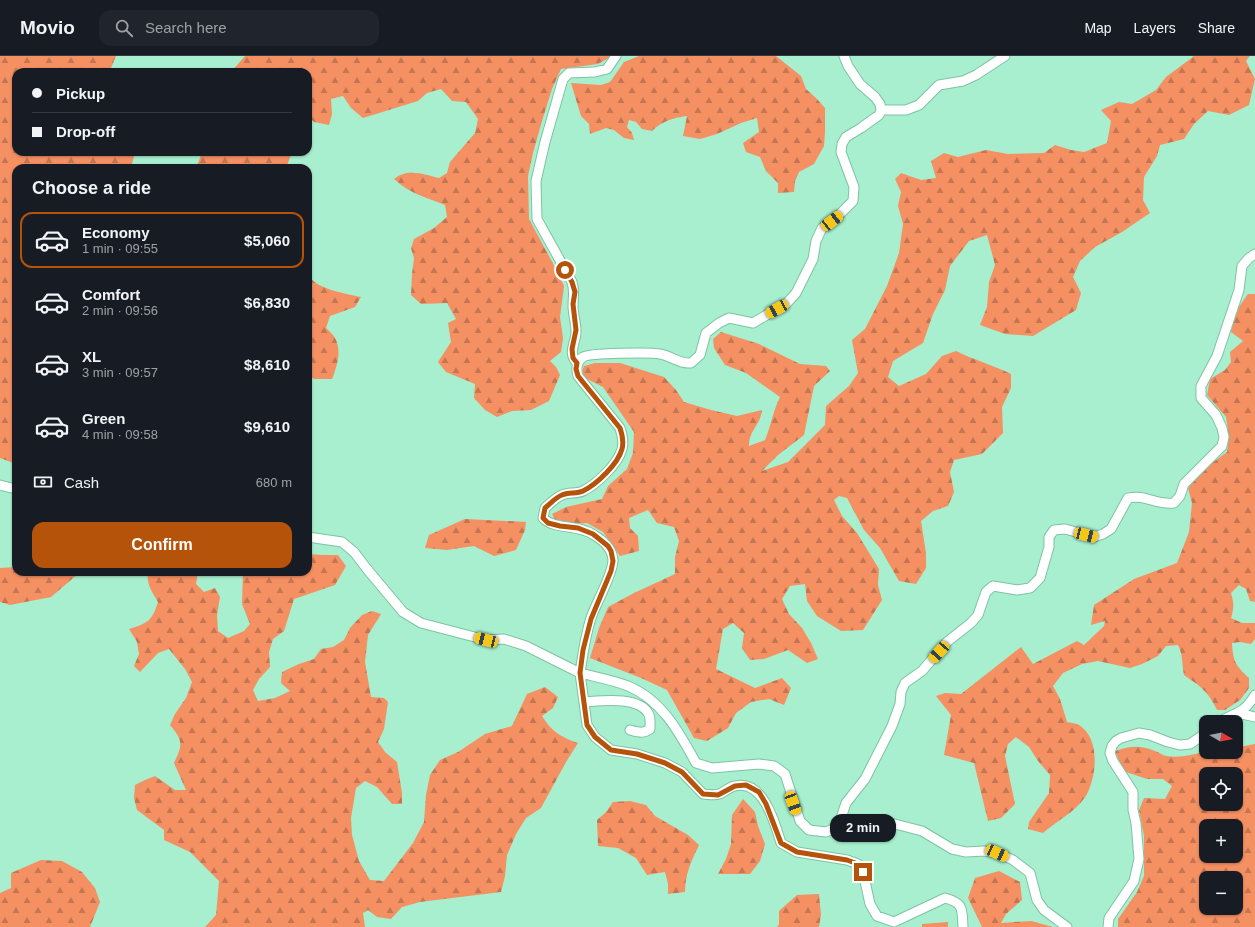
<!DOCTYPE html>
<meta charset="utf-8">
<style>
body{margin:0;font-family:Arial,sans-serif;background:#20242c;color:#f1f3f6;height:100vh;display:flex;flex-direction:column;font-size:15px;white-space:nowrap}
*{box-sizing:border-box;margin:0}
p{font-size:13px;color:#9ea1a6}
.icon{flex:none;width:22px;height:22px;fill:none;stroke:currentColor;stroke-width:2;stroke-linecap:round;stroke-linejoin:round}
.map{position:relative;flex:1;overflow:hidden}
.side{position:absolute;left:12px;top:108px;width:300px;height:412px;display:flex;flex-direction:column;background:#171b24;border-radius:12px;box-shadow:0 1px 3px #0004}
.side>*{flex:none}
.top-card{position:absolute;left:12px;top:12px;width:300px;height:88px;border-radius:12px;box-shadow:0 1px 3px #0004;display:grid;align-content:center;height:88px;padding:0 20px;background:#171b24}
.needle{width:26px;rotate:99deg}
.fabs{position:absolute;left:1199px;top:659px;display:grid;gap:8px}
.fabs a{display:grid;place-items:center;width:44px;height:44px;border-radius:8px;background:#171b24;box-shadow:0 1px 3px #0004;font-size:20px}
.end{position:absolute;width:18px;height:18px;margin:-9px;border:5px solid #b45309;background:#fff;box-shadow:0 0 0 2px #fff}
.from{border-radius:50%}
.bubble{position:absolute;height:28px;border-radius:12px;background:#171b24;box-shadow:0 1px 3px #0004;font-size:13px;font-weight:600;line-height:28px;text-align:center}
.car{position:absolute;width:12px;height:24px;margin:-12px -6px;border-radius:5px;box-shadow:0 0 3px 1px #0007;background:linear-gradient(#f5c518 24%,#345 0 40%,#f5c518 0 76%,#345 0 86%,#f5c518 0)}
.top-card b{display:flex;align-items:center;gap:14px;height:38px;font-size:15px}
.top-card b+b{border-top:1px solid #363941}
.top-card i{width:10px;height:10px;background:#f1f3f6}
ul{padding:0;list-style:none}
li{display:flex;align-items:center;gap:12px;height:56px;margin:0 8px 6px;padding:0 12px;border:2px solid transparent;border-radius:12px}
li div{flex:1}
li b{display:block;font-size:15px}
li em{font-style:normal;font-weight:600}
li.on{border-color:#b45309}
li>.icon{width:36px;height:36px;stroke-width:1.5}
h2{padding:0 20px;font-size:18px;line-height:48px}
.pay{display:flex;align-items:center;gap:10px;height:44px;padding:0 20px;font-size:15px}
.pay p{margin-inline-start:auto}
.action{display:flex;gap:8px;margin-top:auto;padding:8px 20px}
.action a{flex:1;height:46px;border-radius:12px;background:#b45309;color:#fff;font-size:16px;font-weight:600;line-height:46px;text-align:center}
header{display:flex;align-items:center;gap:24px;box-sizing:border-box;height:56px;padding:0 20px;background:#171b24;border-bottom:1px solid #363941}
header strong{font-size:19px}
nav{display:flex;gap:22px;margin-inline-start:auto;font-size:14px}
.search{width:280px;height:36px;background:#20242c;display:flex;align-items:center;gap:10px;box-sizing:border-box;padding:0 14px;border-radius:12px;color:#9ea1a6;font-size:15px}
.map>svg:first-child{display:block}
</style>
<header>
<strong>Movio</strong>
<div class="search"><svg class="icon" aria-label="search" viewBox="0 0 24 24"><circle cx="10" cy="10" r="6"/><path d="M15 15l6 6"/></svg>Search here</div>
<nav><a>Map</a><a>Layers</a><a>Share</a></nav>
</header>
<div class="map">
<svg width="1255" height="871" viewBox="0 0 1255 871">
<defs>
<pattern id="forest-firs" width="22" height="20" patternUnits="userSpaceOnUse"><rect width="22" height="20" fill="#f59063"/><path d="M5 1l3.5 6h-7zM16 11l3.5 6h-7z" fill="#c47551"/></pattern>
</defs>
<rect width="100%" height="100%" fill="#a7efce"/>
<path fill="url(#forest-firs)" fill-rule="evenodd" d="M0,0H116L111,12L110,16H16V96H133L134,100L131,112H16V408L0,402Z
M245,0H612L598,8L561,13L552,33L542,65L533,97L528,120L529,163L557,215L564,230L560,261L563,282L561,296L550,305L556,311L560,319L549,345L531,354L512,355L497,361L485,354L474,342L475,328L446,316L438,306L451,286L448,267L456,263L447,247L421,248L411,239L412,218L414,202L411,192L414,183L434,172L447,161L445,149C426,141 410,138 394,123C407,112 423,118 439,122L447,117L450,106L475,77L478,63L466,46L452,45L441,33L427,37L418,45L363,62L351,52L343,40L331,43L332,58L329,69L314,66L308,60V16H231Z
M639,0H776L801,20L806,33L816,42L825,52V76L824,90L814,108L799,116L795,125L794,136L778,137V127L766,115L760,101L746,96L743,87L759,76L757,62L741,67L717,78L700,83L683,80L687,60C673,62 662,65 652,75L642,73L636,66L629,64L627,71L632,77L634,84L624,82L614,74L606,72L590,78L589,68L581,60L571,27L601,29L610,26L624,6Z
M1194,0H1250L1246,5L1255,23L1249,49L1229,59L1208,55L1194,68L1184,83L1160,89L1157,100L1144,121L1143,144L1150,157L1122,176L1095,191L1080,205L1073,221L1081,237L1076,254L1033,280L1005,278L980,269L987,251L989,226L995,209L987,179L969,185L950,210L945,234L933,258L923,287L893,305L888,321L899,330L926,318L942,300L956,295C974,304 993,309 1011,318V332L1002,351L1003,377L982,398L954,404L950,416L954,436L948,450L933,455L921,465L926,497V512L916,528L899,525L880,492L864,474L847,442L839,440L834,444L842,460L857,477L879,513L878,529L882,544L863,574L841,575L817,560L807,545L805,528L790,530L782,543L789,558L802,572L811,587L818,603L807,607L788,594L764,603L750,604L742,592L744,577L733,567L723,573L716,613L755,632L782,622L791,632L784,649L769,643L751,646L736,657L728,672L707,685L694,682L667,634L641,622L590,602L599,572L608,551L634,537L675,518V501L679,485L674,471L657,467L648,454L629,462L630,472L638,480L639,495L620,500L603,476L587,467L572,468L556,466L552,458L566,451L602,443L608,430L627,413L633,397L634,376L603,331L587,323L582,316L584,310L595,307H620L664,321L676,334L684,346L711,354L737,360L762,354C760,370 749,374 749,390L765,384C771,370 773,355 780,341L746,317L725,309L714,292L713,283L721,276L759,288L800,308L826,310L830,315L814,330L804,379L778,399L762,415L788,406L825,369L826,350L849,330L858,317L852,284L865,273L887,230L899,197L903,168L898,150L901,136L895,123L901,117L921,124L936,122L931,105L944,97L958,101L986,94L1008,98L1044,97L1055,89L1071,94L1084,96L1107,87L1111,65L1101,54L1119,46L1132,48L1156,34L1166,21Z
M201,96H292L286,112H196L200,102Z
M308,218C314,233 347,238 361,241L355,251L330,260L326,272C329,275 333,278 335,282C342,295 337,310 332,323H315L308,320Z
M1248,238H1255V546L1250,545L1246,533L1239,529L1231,537C1234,546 1234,553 1231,562L1242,567H1255V583L1251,588L1240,586L1232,587C1233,605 1235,609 1249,622V632L1240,644L1225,654H1217C1208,635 1201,631 1184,619C1182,608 1183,599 1178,589L1166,590L1158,600L1142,608L1130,612L1098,605L1082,608L1063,617L1053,630L1060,643L1067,666C1070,667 1076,667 1079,669C1100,682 1097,718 1087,738C1078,754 1057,765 1043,777L1028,773L1029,766L1049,737L1050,719L1038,705L1029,691L1016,681L1008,688L1005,700L1015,748L1001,762L988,765L974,707L944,699L951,659L936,640L945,637L961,638L1021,591L1033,608L1077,585L1084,589L1104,570L1105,565L1091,569L1094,549L1134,523L1177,507L1189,476L1192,447L1188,432L1208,410L1227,396L1229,381L1226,361L1207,339L1210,323L1225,314L1231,306L1230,296L1243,285L1231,276L1236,255Z
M465,463L526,466L525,474L516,494L494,500L474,490L447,494L425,492L429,479Z
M308,498L322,499H338L346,510L335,529L294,543L284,575L273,583L269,596L270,611L259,623L253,634L258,645L275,642L290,635L281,627L282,616L299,608L314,603L321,593L333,591L344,584L350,572L362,559L372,555L381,558L368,579L365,606L371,641L384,642L388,646L384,673L378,686L385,696L397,706L402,737V748H392L377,731L365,725L356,732L351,762L352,779L359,805L370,824L384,825L413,787L424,766L426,739L430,719L440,704L458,696L485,678L512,670L527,638L545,631L558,641L553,652L542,660C552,676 561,681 578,687L566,706L541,752L526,762L516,778L507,799L505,820L501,836L420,846L402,851L391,863L377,861L368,854L363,857L365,871H205L216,859L219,825L190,796L164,784V774L137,754L134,742L135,729L145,724L155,720L175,734H186L174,707C183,689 183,684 170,669L175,658L186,642L192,626L185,613L169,593L158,597L140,616L134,610L139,598L137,586L129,573C148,567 152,565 158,546C152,536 146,528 148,516H198L196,528L204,536L215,532L220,541L217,559L218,575L228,582L244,575L250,568L242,548L243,516H308Z
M16,511V516H77L79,517L51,541L10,549L0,546V512Z
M1255,688V871H1118V863L1137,836L1144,820V780L1139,754L1144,742L1165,743L1172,730L1163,723H1147L1123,715L1115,695C1131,690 1139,689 1155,695C1158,696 1162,699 1166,700C1180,702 1192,699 1206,695V696L1217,698L1236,696V693L1239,691ZM1206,718H1236V748H1206ZM1206,770H1236V800H1206ZM1206,822H1236V852H1206Z
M743,743L755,756L758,770L765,788L760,805L750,818H718L726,803L731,788L732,759Z
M630,745L646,749L655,760L688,779L699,789C691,805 685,819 685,836L668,838V827L665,816L647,819L636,802L618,792L598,790L597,764L606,756L613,746Z
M41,804L62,805L82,816L95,832L100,846L90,871H0V837L11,832V817Z
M999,815L1020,826L1022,844L1006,858L1001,867L1031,865L1053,871H982L968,842L975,822Z
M819,838L821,859L819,871H777L779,868V855L797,839Z
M948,866V871H922V868Z"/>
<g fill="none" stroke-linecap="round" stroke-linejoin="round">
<defs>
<path id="minor" d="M844,0L848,10L860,28L875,41L880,48L881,54L879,59L861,72L846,81L842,88L841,96L854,131L853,145L841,157L822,172L816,185L813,203L796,237L787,247L753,267L729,262L719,267L706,277L700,299L691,307C679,308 672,300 660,298C650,296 589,297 583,301C576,306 576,313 578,320L620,372C622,378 624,386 622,393C618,408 597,428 583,435C577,438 568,436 562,439C556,441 550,448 545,452L543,462C554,474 579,468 594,479C604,485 613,493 613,505C612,520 596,547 591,562C585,580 583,598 580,617C596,621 613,624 628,630C662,644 679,676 696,707L712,712L759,708L774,710L785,718L800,765L809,774L826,776L838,771L863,768L891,767L922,775L952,793L966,796L984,795L997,797L1013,804L1030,817L1037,844L1044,854L1067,871
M881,54H906L919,49L939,29L963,25L976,19L1005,0
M577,307C567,296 576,288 576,275C576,267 573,258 573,250C573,240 575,236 572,226L537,163L536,125L545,86L563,23L569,17L595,16L607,13L616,0
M0,429L16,433
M308,481L342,486L354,496L367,513L403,556L421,567L486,584L504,583L526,590L580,617L587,669L595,681L611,694L637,698L665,707L682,716L703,738C708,738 714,740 719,738C725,736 729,731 735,730C763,723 775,767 781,787L797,796L847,804L858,808L863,816L870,848L877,860L894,866L945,842C964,847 962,853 963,871
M584,646C601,645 638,640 648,657C651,661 650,668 650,673C643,678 638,676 630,674
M1238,657L1255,661
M1220,666C1225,662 1231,660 1237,657C1244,654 1251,646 1255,639
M838,771L846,747L865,723L892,670L900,648L901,636L905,627L922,615L947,586L971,567L978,559L986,536L993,530L1017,534L1030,532L1040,522L1049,491V481L1054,474L1065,473L1094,481L1103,478L1111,473L1128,442C1146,438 1154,449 1174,447L1180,440L1184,428L1222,390L1224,381L1222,372L1216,359L1201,342V330L1217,300L1239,234L1242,210L1249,202L1255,198
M1108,871L1109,862L1134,825L1139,803L1136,767L1133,754V736L1113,705L1110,697L1112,690L1116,685L1121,682L1139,677L1150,679L1168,686L1180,689L1190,688L1206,677"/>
</defs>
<use href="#minor" stroke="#7dc3a4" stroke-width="11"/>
<use href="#minor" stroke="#fff" stroke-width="9"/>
</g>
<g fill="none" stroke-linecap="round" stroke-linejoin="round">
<path stroke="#b45309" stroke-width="5" d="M565,214L572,226L575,236L573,248L576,274L572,293L573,302L577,307L576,313L578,320L620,372C622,378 624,386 622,393C618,408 597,428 583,435C577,438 568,436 562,439C556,441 550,448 545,452L543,462L548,467L560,470L578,472L593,478L608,490L611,495L613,505L611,515L591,563L583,594L580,617L587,669L595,681L611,694L637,698L665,707L682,716L703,738L718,739L735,730L746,729L759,736L766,748L781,787L797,796L847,804L858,808L863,816"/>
</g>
</svg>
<div class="fabs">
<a><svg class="needle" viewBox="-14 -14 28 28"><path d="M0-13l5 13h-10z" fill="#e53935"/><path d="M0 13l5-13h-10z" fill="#9ea1a6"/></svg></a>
<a><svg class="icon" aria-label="locate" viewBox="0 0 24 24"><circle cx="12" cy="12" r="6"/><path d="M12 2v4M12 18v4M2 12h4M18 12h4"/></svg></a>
<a>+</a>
<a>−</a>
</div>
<i class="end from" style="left:565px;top:214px"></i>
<i class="end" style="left:863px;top:816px"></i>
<div class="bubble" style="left:830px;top:758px;width:66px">2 min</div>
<i class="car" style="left:832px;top:165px;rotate:52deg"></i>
<i class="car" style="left:777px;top:253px;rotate:241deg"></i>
<i class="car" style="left:1086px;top:479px;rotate:104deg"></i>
<i class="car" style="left:486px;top:584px;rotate:284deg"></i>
<i class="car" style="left:939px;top:596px;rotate:222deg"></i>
<i class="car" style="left:793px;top:747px;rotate:160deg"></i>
<i class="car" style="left:997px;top:797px;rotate:114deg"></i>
<div class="top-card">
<b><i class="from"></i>Pickup</b>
<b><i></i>Drop-off</b>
</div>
<section class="side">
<h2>Choose a ride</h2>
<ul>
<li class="on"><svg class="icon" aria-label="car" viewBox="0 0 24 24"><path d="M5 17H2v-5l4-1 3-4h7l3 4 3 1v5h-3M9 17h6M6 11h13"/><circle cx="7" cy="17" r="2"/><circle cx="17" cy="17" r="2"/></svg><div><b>Economy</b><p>1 min · 09:55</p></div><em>$5,060</em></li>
<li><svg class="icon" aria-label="car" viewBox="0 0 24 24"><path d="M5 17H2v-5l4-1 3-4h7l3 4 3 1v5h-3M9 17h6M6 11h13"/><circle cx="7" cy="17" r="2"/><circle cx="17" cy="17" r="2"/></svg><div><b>Comfort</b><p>2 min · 09:56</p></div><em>$6,830</em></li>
<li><svg class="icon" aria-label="car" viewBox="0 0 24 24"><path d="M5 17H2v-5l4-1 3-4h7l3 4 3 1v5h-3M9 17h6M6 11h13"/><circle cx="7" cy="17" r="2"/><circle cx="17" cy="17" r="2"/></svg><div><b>XL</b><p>3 min · 09:57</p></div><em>$8,610</em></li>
<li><svg class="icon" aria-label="car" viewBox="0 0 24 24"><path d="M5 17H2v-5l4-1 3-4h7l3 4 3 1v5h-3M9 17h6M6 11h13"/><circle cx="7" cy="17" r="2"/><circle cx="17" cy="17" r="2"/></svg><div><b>Green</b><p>4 min · 09:58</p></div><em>$9,610</em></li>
</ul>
<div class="pay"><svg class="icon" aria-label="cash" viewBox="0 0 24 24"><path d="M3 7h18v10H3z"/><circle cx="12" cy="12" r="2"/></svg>Cash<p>680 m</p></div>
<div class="action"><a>Confirm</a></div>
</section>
</div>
